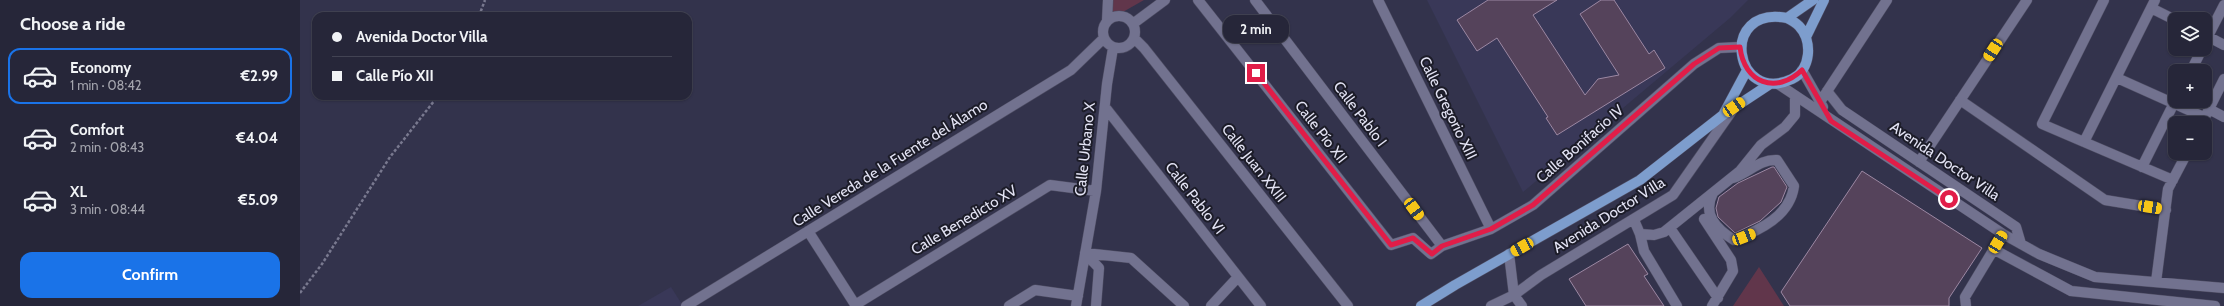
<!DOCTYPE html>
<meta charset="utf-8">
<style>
body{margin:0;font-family:Cabin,sans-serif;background:#323244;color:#f1f3f6;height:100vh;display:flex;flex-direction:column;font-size:15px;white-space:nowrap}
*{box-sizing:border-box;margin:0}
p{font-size:13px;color:#a4a5ae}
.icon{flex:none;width:22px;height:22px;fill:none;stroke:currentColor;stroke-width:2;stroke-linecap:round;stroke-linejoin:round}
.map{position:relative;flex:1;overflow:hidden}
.sheet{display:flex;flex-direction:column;background:#262639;width:300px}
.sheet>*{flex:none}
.banner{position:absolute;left:12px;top:12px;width:380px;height:88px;border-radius:12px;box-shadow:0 1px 3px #0004,0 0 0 1px #424353;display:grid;align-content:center;height:88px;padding:0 20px;background:#262639}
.fabs{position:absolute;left:1868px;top:12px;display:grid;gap:8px}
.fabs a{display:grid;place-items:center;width:44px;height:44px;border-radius:8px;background:#262639;box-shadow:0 1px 3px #0004,0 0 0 1px #424353;font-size:20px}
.end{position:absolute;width:18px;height:18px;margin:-9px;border:5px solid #e11d48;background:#fff;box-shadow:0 0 0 2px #fff}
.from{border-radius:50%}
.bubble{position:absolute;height:28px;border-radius:12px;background:#262639;box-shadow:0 1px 3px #0004,0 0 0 1px #424353;font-size:13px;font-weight:700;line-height:28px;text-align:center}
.car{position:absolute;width:12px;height:24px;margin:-12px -6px;border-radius:5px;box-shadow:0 0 3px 1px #0007;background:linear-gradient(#f5c518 24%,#345 0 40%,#f5c518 0 76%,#345 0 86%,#f5c518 0)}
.banner b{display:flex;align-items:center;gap:14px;height:38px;font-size:15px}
.banner b+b{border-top:1px solid #424353}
.banner i{width:10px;height:10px;background:#f1f3f6}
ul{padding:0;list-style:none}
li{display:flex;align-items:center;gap:12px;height:56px;margin:0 8px 6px;padding:0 12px;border:2px solid transparent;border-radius:12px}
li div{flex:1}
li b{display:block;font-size:15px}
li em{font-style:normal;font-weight:700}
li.on{border-color:#1a73e8}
li>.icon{width:36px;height:36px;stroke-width:1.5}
h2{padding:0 20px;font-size:18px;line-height:48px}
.action{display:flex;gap:8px;margin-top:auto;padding:8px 20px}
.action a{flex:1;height:46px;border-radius:12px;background:#1a73e8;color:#fff;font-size:16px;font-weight:700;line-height:46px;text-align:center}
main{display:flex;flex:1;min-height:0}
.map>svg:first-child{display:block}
</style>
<main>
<section class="sheet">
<h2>Choose a ride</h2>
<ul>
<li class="on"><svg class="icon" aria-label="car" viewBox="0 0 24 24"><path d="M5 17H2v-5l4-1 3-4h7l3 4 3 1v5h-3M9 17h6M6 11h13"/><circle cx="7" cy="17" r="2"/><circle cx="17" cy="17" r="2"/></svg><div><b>Economy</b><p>1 min · 08:42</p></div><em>€2.99</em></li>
<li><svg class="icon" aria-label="car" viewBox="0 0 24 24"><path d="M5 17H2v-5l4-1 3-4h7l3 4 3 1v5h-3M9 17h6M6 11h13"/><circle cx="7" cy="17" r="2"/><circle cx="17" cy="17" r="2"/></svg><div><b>Comfort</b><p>2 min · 08:43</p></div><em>€4.04</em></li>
<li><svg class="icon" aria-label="car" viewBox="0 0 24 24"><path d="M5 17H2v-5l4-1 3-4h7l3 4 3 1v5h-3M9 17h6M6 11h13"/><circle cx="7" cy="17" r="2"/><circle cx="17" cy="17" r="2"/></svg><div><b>XL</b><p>3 min · 08:44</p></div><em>€5.09</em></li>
</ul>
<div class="action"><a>Confirm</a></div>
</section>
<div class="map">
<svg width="1924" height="306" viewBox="0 0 1924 306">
<rect width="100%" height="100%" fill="#33334c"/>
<path fill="#393858" d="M1127,0H1448L1430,18L1223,192Z
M371,287L383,306H338Z"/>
<path fill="#61364b" d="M808,0H844L807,21Z
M1459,267L1484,306H1433Z"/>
<path fill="#55435b" stroke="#9c88a3" d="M1188,0H1257L1233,15L1285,95L1298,79L1319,75L1280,14L1301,0H1314L1349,54L1354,50L1365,68L1257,135L1246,118L1248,117L1197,38L1177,51L1157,20Z
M1472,167H1474L1487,187L1481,202L1460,221L1435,233L1418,217L1416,208L1419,197L1438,183Z
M1562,171L1682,248L1649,298V306H1490L1481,292Z
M1328,244L1348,274L1344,276L1364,306H1286L1269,279Z"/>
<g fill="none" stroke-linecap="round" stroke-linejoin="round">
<defs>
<path id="minor" d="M898,0L1091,245L1113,238L1131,254L1142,246L1191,229L1233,205L1394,64L1419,48L1440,47
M955,0L1142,246
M1078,0L1191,229
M1855,0L1784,142L1873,180
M1851,8L1875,20
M803 32a16 16 0 1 1 32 0a16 16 0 1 1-32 0Z
M807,21L808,0
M834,23L865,0
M1905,35L1924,45
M835,39L844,48L1048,306
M1905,42L1924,5
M1502,70L1523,107
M1891,71L1902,49
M1817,78L1904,117
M1478,84L1703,234L1739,254L1795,277L1924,288
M1527,91L1542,110L1716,227L1721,244
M1660,100L1805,200L1866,210
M1520,102L1587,0
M805,107L961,306
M1909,109L1924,117
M1902,123L1924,79
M1784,142L1742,124L1804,0
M1619,162L1727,0
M1842,167L1875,101
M1413,193C1402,214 1416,229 1434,240C1460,230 1490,216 1494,186L1477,160C1459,159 1449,173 1433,178
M1404,219L1431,260L1433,271L1412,306
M1334,220L1340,234L1344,251L1377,306
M1370,228L1418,298
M508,231L556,306
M1340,234L1354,235L1364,232L1440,171L1461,145L1485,127L1495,115V96
M1693,249L1771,291L1915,306
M785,253L831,258L884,306
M785,253L799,268L796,306
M1209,254L1214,295L1222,306
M1856,282L1868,189L1887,153
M555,305L750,185L796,191
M386,306L771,70L804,38
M709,306L735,290L778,296
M776,306L796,191L807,84L813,48
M911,306L938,277
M1191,306L1214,295L1241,275L1373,195L1434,108
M1666,306L1665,297L1703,234"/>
<path id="major" d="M1487,18C1491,20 1496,23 1499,26C1513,41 1511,70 1492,79C1434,106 1418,5 1487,18L1513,0
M1506,37L1524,0
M1424,113L1447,70
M1121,306L1155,285L1340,180L1423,115L1470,84"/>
</defs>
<use href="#minor" stroke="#4f4e64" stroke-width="11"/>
<use href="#major" stroke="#4f4e64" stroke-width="11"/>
<path stroke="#79798f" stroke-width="2.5" stroke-dasharray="3 2" stroke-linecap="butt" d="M179,16L185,0
M0,293L22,264L90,157L138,96"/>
<use href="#minor" stroke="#72728f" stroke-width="10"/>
<use href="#major" stroke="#7d9dcd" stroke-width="10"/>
</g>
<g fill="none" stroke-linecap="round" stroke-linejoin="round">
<path stroke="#e11d48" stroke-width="5" d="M956,73L1091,245L1113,238L1132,254L1142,246L1191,229L1233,205L1394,64L1419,48L1440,47C1444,83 1476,95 1502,70L1531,121L1649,199"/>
</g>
<g text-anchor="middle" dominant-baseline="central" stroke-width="4" stroke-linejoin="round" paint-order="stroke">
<g font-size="15" fill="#e3e3f4" stroke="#1c1c28">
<text transform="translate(1148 108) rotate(64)">Calle Gregorio XIII</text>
<text transform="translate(1060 114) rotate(53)">Calle Pablo I</text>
<text transform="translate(1021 132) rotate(52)">Calle Pío XII</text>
<text transform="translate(1280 144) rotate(-41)">Calle Bonifacio IV</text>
<text transform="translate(785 149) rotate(-84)">Calle Urbano X</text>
<text transform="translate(1645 161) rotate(34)">Avenida Doctor Villa</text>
<text transform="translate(590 163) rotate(-32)">Calle Vereda de la Fuente del Álamo</text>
<text transform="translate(954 163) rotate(52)">Calle Juan XXIII</text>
<text transform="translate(895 198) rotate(52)">Calle Pablo VI</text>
<text transform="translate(1309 215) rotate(-32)">Avenida Doctor Villa</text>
<text transform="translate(664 220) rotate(-31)">Calle Benedicto XV</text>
</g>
</g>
</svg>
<div class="fabs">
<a><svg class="icon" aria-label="layers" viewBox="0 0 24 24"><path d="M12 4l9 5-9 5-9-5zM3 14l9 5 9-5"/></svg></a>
<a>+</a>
<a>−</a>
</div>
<i class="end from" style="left:1649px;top:199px"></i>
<i class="end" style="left:956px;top:73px"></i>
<div class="bubble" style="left:923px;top:15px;width:66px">2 min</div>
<i class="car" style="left:1693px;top:50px;rotate:213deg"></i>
<i class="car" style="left:1434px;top:107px;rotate:56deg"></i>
<i class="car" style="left:1850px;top:207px;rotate:99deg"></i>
<i class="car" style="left:1114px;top:209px;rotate:143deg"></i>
<i class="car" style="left:1444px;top:237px;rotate:69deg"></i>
<i class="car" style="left:1698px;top:242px;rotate:31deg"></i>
<i class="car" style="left:1222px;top:247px;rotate:241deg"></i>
<div class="banner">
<b><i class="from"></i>Avenida Doctor Villa</b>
<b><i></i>Calle Pío XII</b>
</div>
</div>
</main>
